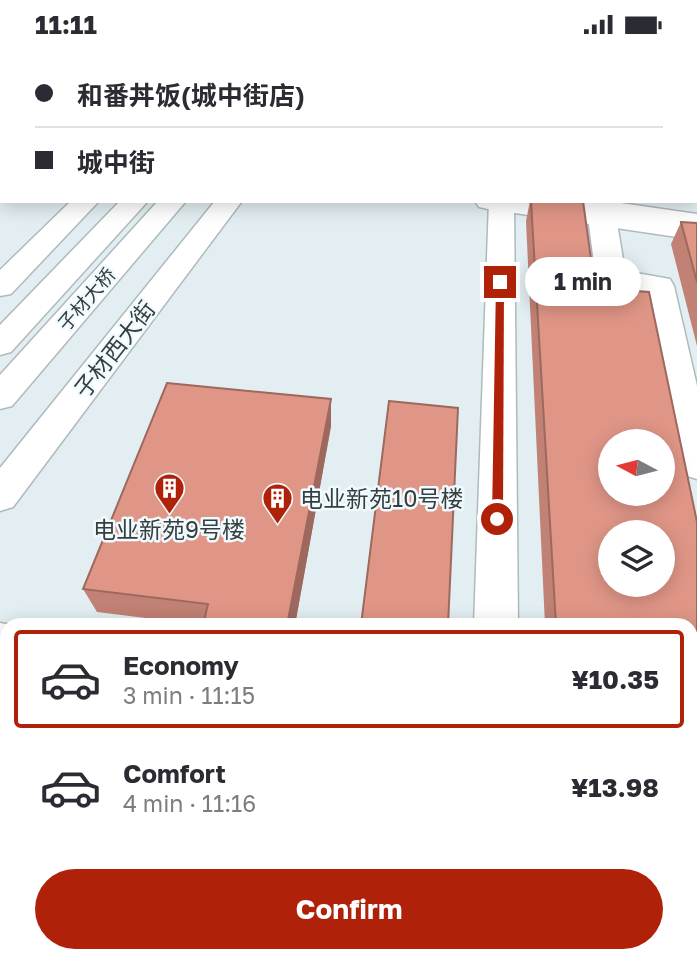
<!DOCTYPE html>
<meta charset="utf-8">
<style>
body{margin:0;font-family:"Golos Text","Noto Sans SC",sans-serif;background:#f7f7f7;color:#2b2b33;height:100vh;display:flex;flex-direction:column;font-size:26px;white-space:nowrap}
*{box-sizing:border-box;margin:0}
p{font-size:23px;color:#7c7c81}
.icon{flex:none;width:38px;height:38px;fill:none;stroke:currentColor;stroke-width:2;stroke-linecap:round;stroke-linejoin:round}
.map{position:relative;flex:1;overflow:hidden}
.details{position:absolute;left:0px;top:569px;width:698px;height:345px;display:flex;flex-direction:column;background:#fff;border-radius:21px 21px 0 0;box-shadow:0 4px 18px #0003}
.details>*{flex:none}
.guide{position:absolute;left:0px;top:0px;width:698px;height:154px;box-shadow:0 4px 18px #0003;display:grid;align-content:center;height:154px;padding:0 35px;background:#fff}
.needle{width:46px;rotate:277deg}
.controls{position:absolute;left:598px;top:380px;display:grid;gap:14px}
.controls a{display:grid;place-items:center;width:77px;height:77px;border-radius:50%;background:#fff;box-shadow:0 4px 18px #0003;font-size:35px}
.end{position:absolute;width:32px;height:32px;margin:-16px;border:9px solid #af2109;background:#fff;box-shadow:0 0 0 4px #fff}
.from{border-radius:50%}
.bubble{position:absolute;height:49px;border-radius:24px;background:#fff;box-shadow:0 4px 18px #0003;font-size:23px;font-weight:700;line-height:49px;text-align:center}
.guide b{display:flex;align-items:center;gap:24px;height:66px;font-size:26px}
.guide b+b{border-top:2px solid #e1e1e2}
.guide i{width:18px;height:18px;background:#2b2b33}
ul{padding:12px 0 0;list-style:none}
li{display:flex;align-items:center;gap:21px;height:98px;margin:0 14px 10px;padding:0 21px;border:4px solid transparent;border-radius:7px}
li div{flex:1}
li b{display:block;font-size:26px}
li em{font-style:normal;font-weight:700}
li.active{border-color:#af2109}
li>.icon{width:63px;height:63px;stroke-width:1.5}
.primary-button{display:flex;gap:14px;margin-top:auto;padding:14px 35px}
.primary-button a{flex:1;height:80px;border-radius:42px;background:#af2109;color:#fff;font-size:28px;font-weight:700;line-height:80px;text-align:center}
.status{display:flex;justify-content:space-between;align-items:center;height:49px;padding:0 35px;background:#fff;direction:ltr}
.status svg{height:19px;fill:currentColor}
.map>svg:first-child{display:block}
</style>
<div class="status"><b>11:11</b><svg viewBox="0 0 49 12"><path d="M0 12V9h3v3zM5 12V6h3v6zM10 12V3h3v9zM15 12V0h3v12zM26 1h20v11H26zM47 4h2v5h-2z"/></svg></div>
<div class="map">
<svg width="697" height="912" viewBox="0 0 697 912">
<rect width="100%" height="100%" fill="#e2eef1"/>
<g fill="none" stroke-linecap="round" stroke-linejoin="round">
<defs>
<path id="minor" d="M696,82H697V96H696Z
M489,152L514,154L518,576H474Z
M602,160L612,162L616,168L625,222L670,230L674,237L697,337V430L684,426L679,416L645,244L601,235L596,229L588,168L592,162Z
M0,574L12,576H7V614H0Z
M691,794H697V848L691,847Z
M466,906H522L523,912H467Z"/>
<path id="tertiary" d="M0,77H2V91H0Z
M475,152H544L697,175V191L488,160L479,158Z"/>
<path id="secondary" d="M286,0H307L285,2Z
M321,0H342L320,2Z
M422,0H445L421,2Z
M0,42H2V56H0Z
M71,152H99L11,245L0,247V221Z
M120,152H148L11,303L0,306V276Z
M158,152H186L12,357L0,360V326Z
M215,152H242L13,458L0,462V419Z
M536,152H607L697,165V181L549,160L540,158Z"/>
</defs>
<use href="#minor" stroke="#afbabd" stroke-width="3"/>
<use href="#tertiary" stroke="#afbabd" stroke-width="3"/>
<use href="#secondary" stroke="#afbabd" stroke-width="3"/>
<use href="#minor" fill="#fff" fill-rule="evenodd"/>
<use href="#tertiary" fill="#fff" fill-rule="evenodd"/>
<use href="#secondary" fill="#fff" fill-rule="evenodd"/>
</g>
<path fill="#c18174" d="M608,0H643V2H609Z
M530,152H583L595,239L697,473V763L691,762V576H545L526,172Z
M681,173L697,174V297L671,195Z
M331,350V377L295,576H202L97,563L83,540Z
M588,906H691L697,912H588Z"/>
<path fill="#9d695e" d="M331,350V377L295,576H287Z
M7,669V726L0,740V682Z
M223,906H233L232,912H222Z"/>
<path fill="#e09687" stroke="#9d695e" stroke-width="2" fill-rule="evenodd" d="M531,152H583L595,239L649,243L697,473V749L691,748V576H556ZM611,392H663V444H611ZM611,483H663V536H611Z
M681,173L697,174V233Z
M167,334L331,350L287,576H203L208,555L83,540Z
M389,352L458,359L448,576H361Z
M0,605L7,607V669L0,682Z
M691,842L697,843V912H607V906H691Z
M125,906H223L222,912H123Z
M319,906H433V912H318Z"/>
<path fill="#af2109" d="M500,230L504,233L503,470L497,475L492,470L496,233Z"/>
<defs>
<symbol id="building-pin" viewBox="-11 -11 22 30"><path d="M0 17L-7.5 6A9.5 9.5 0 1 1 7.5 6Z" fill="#af2109" stroke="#effbfe"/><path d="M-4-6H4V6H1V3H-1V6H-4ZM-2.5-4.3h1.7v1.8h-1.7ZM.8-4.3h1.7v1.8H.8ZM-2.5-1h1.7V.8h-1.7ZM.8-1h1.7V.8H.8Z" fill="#fff"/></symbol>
</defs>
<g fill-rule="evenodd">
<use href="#building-pin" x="152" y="422" width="35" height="47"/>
<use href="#building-pin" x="260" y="432" width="35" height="47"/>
</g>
<g text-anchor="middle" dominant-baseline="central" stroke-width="5" stroke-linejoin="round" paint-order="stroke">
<g font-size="19" fill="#383d3e" stroke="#effbfe">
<text transform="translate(86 250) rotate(-49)">子材大桥</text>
</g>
<g font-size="23" fill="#383d3e" stroke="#effbfe">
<text transform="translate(114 300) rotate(-52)">子材西大街</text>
</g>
<g font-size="23" fill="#383d3e" stroke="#effbfe" text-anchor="start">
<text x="300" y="449">电业新苑10号楼</text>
<text x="169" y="480" text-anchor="middle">电业新苑9号楼</text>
</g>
</g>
</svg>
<div class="controls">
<a><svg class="needle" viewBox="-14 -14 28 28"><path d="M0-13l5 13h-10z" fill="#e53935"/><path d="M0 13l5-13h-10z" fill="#7c7c81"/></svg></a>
<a><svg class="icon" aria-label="layers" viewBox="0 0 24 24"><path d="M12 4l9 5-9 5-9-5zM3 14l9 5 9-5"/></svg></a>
</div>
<i class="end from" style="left:497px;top:470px"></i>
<i class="end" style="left:500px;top:233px"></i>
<div class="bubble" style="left:525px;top:208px;width:116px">1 min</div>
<div class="guide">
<b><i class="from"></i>和番丼饭(城中街店)</b>
<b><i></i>城中街</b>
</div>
<section class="details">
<ul>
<li class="active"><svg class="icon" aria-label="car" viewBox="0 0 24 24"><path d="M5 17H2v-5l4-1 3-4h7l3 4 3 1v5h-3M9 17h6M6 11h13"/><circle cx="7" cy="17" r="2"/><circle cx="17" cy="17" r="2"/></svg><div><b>Economy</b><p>3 min · 11:15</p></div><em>¥10.35</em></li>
<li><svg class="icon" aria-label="car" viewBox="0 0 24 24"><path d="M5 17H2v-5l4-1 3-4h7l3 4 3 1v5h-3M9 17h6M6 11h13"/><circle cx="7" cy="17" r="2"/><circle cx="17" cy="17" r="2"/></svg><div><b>Comfort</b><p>4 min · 11:16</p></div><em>¥13.98</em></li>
</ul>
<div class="primary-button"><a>Confirm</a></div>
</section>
</div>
